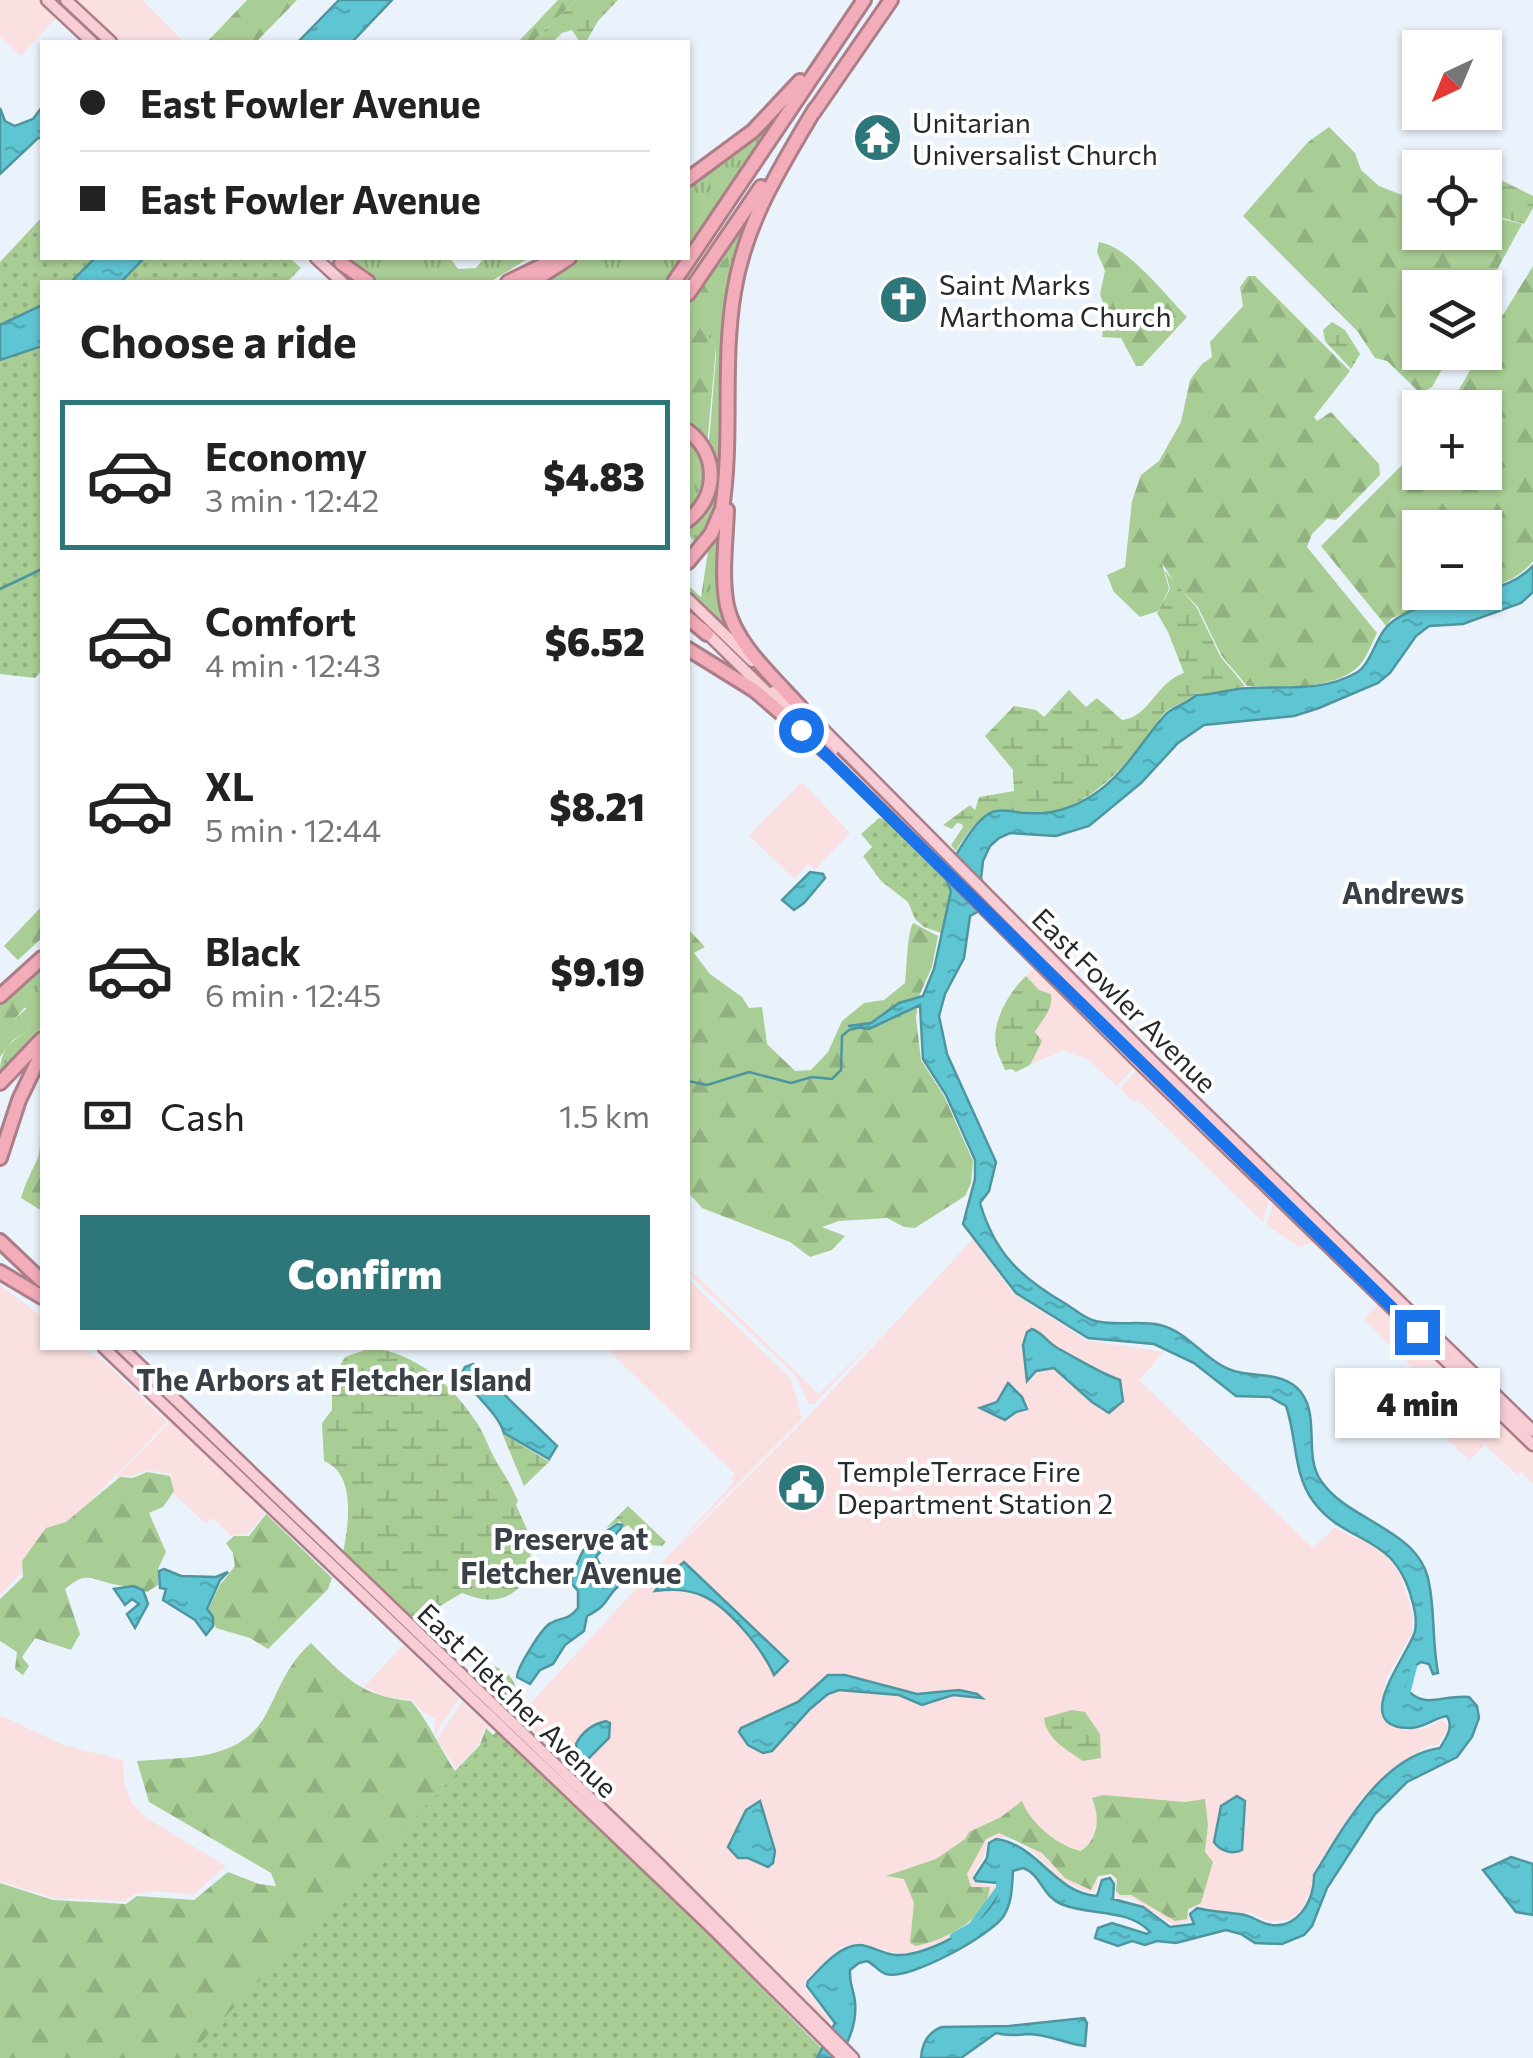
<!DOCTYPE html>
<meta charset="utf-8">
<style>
body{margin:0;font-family:Commissioner,sans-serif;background:#f6f6f6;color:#222;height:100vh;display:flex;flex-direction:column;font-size:38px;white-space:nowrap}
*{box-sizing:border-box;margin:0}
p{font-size:32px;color:#767676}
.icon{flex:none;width:55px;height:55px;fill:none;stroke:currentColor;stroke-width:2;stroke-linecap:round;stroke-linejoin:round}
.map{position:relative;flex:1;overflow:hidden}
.sheet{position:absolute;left:40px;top:280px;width:650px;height:1070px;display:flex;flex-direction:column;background:#fff;border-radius:0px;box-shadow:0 2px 8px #0004}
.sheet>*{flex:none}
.banner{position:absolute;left:40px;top:40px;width:650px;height:220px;border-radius:0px;box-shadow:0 2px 8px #0004;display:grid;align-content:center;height:220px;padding:0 40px;background:#fff}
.needle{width:65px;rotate:224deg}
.fabs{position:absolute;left:1402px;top:30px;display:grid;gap:20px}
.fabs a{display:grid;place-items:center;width:100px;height:100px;border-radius:0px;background:#fff;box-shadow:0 2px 8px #0004;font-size:50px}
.end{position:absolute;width:45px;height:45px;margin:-22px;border:12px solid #1a73e8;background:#fff;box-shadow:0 0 0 5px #fff}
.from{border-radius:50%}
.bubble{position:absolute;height:70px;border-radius:0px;background:#fff;box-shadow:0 2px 8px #0004;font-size:32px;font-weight:800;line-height:70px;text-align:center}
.banner b{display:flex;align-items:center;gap:35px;height:95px;font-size:38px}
.banner b+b{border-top:2px solid #e0e0e0}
.banner i{width:25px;height:25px;background:#222}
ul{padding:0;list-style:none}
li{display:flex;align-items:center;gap:30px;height:150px;margin:0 20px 15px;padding:0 20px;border:5px solid transparent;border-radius:0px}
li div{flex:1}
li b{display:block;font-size:38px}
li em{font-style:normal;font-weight:800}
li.current{border-color:#2d767a}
li>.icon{width:90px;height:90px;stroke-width:1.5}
h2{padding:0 40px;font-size:45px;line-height:120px}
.pay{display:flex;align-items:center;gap:25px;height:110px;padding:0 40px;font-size:38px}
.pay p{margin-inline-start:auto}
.cta{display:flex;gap:20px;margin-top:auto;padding:20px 40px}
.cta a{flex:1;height:115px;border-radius:0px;background:#2d767a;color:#fff;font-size:40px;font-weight:800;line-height:115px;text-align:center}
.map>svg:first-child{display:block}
</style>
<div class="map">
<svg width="1533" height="2058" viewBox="0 0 1533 2058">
<defs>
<pattern id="grass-tufts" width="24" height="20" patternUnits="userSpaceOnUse" patternTransform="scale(2.5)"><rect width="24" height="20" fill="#a9ce95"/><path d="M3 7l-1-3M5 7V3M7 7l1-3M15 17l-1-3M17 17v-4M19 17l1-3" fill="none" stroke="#91b181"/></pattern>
<pattern id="forest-firs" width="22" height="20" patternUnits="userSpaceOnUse" patternTransform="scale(2.5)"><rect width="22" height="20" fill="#a9ce95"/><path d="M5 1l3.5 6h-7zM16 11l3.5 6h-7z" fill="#91b181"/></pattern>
<pattern id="wetland-marsh" width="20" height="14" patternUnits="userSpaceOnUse" patternTransform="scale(2.5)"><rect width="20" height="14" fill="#a9ce95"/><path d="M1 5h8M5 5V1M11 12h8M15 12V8" fill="none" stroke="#91b181"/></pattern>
<pattern id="park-dots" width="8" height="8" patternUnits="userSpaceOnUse" patternTransform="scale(2.5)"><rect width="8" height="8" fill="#a9ce95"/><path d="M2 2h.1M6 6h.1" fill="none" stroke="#91b181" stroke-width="1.8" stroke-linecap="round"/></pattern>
<pattern id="water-ripples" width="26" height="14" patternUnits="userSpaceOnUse" patternTransform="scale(2.5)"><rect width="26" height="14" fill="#5ec5d2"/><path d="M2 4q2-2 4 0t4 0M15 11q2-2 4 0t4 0" fill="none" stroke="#52a9b4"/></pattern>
</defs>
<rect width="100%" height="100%" fill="#eaf2fc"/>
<path fill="#fbe0e1" d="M0,0H43L59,15L21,56L0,37Z
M75,0H142L184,42H120Z
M802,782L850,833L815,870L808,864L794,879L749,835Z
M1037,965L1137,1064L1117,1086L1087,1059L1063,1050L1030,1065L1041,1041L1035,1032L1039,1026V990L1026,976Z
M1139,1067L1270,1197L1263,1222L1138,1100L1134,1102L1120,1089Z
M1274,1201L1314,1241L1312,1243L1299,1247L1266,1225Z
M973,1239L1012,1292L1086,1340L1164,1352L1139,1380L1313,1548L1335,1527L1354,1538H1363L1387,1557L1400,1574L1413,1615L1412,1633L1386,1679L1380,1708L1382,1720L1407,1730L1427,1728L1441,1720L1447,1723V1730L1438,1745L1428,1746L1395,1766L1361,1799L1313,1872L1315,1881L1302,1909L1292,1919L1270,1922L1251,1913L1223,1912L1199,1905L1187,1912L1191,1920L1174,1925L1131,1898L1116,1897L1118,1885L1112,1875L1099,1877L1095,1892H1088L1060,1880L1027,1846L1012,1838L997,1837L987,1840L984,1857L972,1876L974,1882L995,1886L996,1890L991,1904L975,1921L940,1944L901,1954L858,1943L841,1947L806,1979L804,1987L830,2019L829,2029L714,1912L515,1720L641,1583L800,1425Z
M688,1268L819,1394L882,1332L814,1404H809L795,1375L688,1273Z
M688,1279L791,1379L802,1419L671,1551L734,1482L731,1478L735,1474L606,1348H688Z
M0,1285L42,1317V1348H84L107,1364L167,1422L0,1595Z
M1380,1302L1533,1450V1484L1521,1472L1517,1475L1485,1445L1469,1460L1426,1419L1445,1400L1364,1319Z
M143,1394L185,1431L265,1513L248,1534L231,1536L213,1518L206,1524L174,1494L171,1474L147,1470L133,1476L116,1477L169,1423Z
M403,1645L459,1698L434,1736L435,1719L423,1712L412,1700L386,1697L364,1687Z
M462,1701L494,1731L485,1727L479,1744L456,1769L437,1740Z
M0,1715L63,1745L123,1760L124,1782L131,1802L145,1817L226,1866L193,1895L158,1891L135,1894L125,1901L52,1898L0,1881Z"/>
<path fill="url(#grass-tufts)" d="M783,109L688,253V183L752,138Z
M760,196L740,253L717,519L695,544L688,532V523L704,507L716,355V347L709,338L708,331L716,266L688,310V305Z
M346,258H450L458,269L476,268L484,258H529L490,282H375Z
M574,258H684L667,282H537Z
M688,433L704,453L708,488L688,518Z
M723,514V591L741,644L688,592V585L701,597L708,552L688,568V565Z
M42,965V1027L0,1072C0,1050 11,1041 29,1030L14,1020L26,1009L18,997L0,1011V1003Z"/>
<path fill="url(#forest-firs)" d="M247,0H297L256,42H207Z
M558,0H576L532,42H518Z
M1329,127L1355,153L1361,170L1379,186L1420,202V232H1485V215L1522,224L1485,292V288H1420V352L1451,353L1432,387L1420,393L1387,361L1375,358L1358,332L1243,216L1308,142Z
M1099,242C1128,246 1166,296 1187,317L1142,366H1136L1121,338L1102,337L1103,329L1109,320L1100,294L1105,271L1097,252Z
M728,257C732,276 724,319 708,331L709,338L716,347L707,446L688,425V310L716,266Z
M1533,266V561C1521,576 1504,585 1485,587V528H1420V592L1457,593L1392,618L1386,626L1321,546L1420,447V472H1485V408L1449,407L1480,353L1485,352V344Z
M1248,276H1255L1350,371L1314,417L1317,421L1331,412L1379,464L1380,475L1336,520L1327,519L1312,534L1307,547L1377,633C1372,643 1366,660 1357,668C1328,691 1282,687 1247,686L1221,655L1198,607L1176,585L1162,563L1169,589L1158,611L1140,617L1114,592L1107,575L1125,567L1132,501L1141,475L1159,461L1181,422L1190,380L1202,364L1212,357L1210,342L1243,306L1240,287Z
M42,906V938L18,960L4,946Z
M913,923L938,936L932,967L919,996L916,1018L921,1060L944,1096L973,1161L971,1183L965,1196L915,1228L904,1227L887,1218L839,1221L822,1227L845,1236L832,1250L810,1257L790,1242L702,1208L688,1192V929L705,947L694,953L710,974L742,997L749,1008L762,1007L767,1044L795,1071L811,1070L828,1052L842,1021L864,1003L884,1000L905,983C907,967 907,934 913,923Z
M25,988L32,999L14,1020H25L32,1025L29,1030L13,1040L0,1057V1011Z
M42,1126V1211L21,1198C25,1184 31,1172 37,1160C42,1149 38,1138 42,1126Z
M147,1472L170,1476L174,1491L163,1507L149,1513L166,1552L158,1569V1585L147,1592C135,1586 126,1587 113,1584C88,1579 87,1571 65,1589L80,1634L71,1650L35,1638L22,1657L29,1666L23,1675L15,1669L17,1652L0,1641V1599L23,1577L22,1561L46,1528L66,1522L120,1477L133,1478Z
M266,1514L332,1578L328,1589L268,1649L250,1638L216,1628L208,1610L220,1585L235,1566L233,1553L226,1543L234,1536H249Z
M311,1643C345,1677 360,1696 411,1701C429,1722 439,1747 455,1771L480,1745L486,1728L821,2048L817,2058H0V1883L53,1900L126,1904L137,1896L194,1900L228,1872L259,1884L276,1886L271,1873L149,1802L137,1761C182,1757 239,1762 265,1716C281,1687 285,1667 311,1643Z
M1103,1795L1185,1802L1205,1799L1208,1825L1205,1852L1213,1862L1201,1903L1188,1909L1187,1919L1175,1921L1131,1895H1120L1116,1891L1117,1879L1111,1874L1098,1876L1091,1890L1065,1878L1042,1853L999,1833L986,1839L967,1874L971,1887H990C988,1919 943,1941 916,1946L910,1943L914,1903L904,1879L886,1876L936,1859L965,1839L969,1832L1001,1817L1022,1801C1030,1823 1059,1847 1081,1851C1099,1838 1100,1817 1092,1798Z"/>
<path fill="url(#wetland-marsh)" d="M576,0H618L598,21L586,42H580L572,30L562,33L553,42H532Z
M1495,177L1533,196V208L1524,224L1485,213V191Z
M1332,322L1345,330L1360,354L1351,369L1325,341L1323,330Z
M1165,571L1197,608L1220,656L1245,686L1214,693H1196C1186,703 1169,707 1164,713C1159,719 1155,727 1151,733C1129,761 1103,791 1070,806C1016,829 998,779 956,851L951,845L963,827L962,824L957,823L952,829L943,825L970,805L975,810L979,797L1014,791L1013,770L985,736L1014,706L1036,710L1044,717L1069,690L1086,707L1097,698L1122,720C1150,717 1156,682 1184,673L1168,632L1157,613L1170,589Z
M1026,976L1039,990L1051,994C1053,1011 1043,1018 1035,1032L1042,1041L1030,1065L1016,1072L1012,1069L1005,1070C1002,1062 997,1054 996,1046C991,1022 1010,991 1026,976Z
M371,1348C417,1353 452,1385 477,1423C485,1435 488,1447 495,1459C503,1473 512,1486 518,1501L516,1505L530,1536L531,1574C511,1602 492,1605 462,1593L423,1616H408L343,1553C349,1522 356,1474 324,1461L322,1423L332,1410V1393L337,1384V1371L345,1357Z
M502,1433L548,1461L552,1459L524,1486Z
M628,1506L666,1542L662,1546L648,1545L628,1525L623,1528L620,1521L606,1528Z
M491,1665C509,1671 522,1684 513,1704L500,1703L483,1685Z
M1072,1710L1085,1712L1100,1734L1101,1758L1083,1761C1067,1750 1046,1739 1044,1718Z"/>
<path fill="url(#park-dots)" d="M42,217V258H290L301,268L287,282H42V670L35,678L0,674V262Z
M879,818L887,820L945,877L951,891L941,933L924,927L915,919L908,902L881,881L863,856L872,847L861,834Z
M497,1731L672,1898L831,2058H186Z"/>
<path fill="url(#water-ripples)" stroke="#4d96a0" stroke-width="2.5" d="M339,0H392L352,42H298Z
M42,107V138H38L0,174V108L5,121L15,126L33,119Z
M95,258H144L121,282H71Z
M42,305V346L0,360V325Z
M1533,566V592L1521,603L1463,624L1429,626L1416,636L1390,673L1378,683L1319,708L1294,716L1204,725L1178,743L1141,783L1089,826L1056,836L1010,833L999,838L990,846L983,861L981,878L985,890L979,911L970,916L964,958L945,994L939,1016L947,1054L996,1162L989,1191L980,1203C995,1254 1021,1278 1066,1304C1074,1309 1083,1317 1092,1320C1113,1327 1139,1320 1160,1325C1187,1331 1206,1361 1231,1370C1252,1378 1277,1371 1296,1387C1323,1411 1302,1454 1321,1481C1349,1522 1420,1529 1429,1583C1435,1612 1432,1641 1438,1673L1433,1674L1429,1664L1421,1662L1415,1666L1406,1688C1424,1711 1443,1694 1469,1697L1477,1706L1479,1718L1472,1737L1457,1757L1407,1782L1375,1814L1327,1888L1312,1926L1304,1935L1282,1944L1255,1943L1241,1934L1226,1930L1176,1943L1157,1941L1145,1945L1132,1941L1118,1946L1095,1938L1098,1928L1112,1923L1147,1934L1150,1932C1129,1908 1089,1916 1061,1904C1042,1896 1041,1874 1023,1868L1013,1871C1012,1888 1012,1903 1003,1917C989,1936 909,1981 886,1974C879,1972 874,1964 867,1961L859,1963L850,1970C849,1986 854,1989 855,2002C857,2023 849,2041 839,2058H817L835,2023L807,1986L808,1981C821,1968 838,1946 859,1945C871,1945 884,1955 897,1955C927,1957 1003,1918 998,1883L976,1881L974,1878L987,1858L989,1843L996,1839C1039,1845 1054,1893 1097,1896L1102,1880L1110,1878L1114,1884L1113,1899L1143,1907L1170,1927L1194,1924L1190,1914L1197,1908C1213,1912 1229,1912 1245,1915C1253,1917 1259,1922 1267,1924C1296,1932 1315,1901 1314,1875C1342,1830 1381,1756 1440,1748C1446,1738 1454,1727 1447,1716C1434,1718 1425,1727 1411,1728C1346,1729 1410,1653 1415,1631C1417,1621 1415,1610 1412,1600C1394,1531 1347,1547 1313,1501C1293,1474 1297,1437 1286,1406L1270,1397L1236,1396L1194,1363L1154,1344L1088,1338L1016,1293L963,1224L975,1179V1160L946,1095L923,1059L920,1005L869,1029L848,1026L871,1023L899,1003L923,996L934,969L951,891L945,877C953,860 976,814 996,811C1005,809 1018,813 1027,813C1050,815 1073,808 1093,795C1124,775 1141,742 1165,715C1172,707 1187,704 1196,695C1215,695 1232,688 1250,688C1287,686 1322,692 1356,673C1370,665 1375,641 1385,629C1401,608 1460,593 1485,592V589C1504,587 1519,580 1533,566Z
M810,872L823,874L825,878L804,903L794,910L782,900Z
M1032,1329C1043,1333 1048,1343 1059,1349C1080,1360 1098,1372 1120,1380L1123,1401L1109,1413L1092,1402L1054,1368L1036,1371L1027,1381L1023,1345L1027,1332Z
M473,1364L557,1446L549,1459L504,1433C496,1409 471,1395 462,1373L465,1367Z
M1008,1383L1022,1397L1027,1409L1016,1412L1005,1420L980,1408L997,1402Z
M617,1524L622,1525L621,1528L596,1557L604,1572L619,1580L620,1585C605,1596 611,1604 587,1616L584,1631L565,1645L553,1664L540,1670L530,1684L517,1677C517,1668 542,1627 551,1623C563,1616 566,1622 578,1608V1591L572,1584L571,1574C578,1566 578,1559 583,1551C593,1537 605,1533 617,1524Z
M684,1562L788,1661L774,1675C763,1650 729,1607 703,1596C687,1589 672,1589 655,1591L664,1579Z
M164,1569L181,1576L216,1577L228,1572L220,1580L207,1609L213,1617V1626L206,1635L195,1620L163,1600L166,1589L160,1588L159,1571Z
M133,1586L143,1590L148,1604L135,1628L127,1614L139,1604L132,1599L125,1605L114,1589Z
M828,1675H845L917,1694L959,1690L977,1694L982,1698L953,1695L922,1705L899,1695L839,1690L828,1694L810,1709L772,1751L763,1753L748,1745L739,1732L741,1728L798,1702Z
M606,1721L610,1723L609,1738L589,1758H580L576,1744C582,1732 593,1724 606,1721Z
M1237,1796L1245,1801L1242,1850C1233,1855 1220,1851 1214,1842L1221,1806Z
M760,1801L775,1851L773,1863L768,1867L748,1858H738L728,1847L746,1810Z
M1511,1857L1533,1864V1915L1516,1912L1483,1870Z
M1084,2018L1087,2023L1085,2046C1066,2044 1048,2034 1028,2034C1016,2035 1009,2036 996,2033L961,2058H921C922,2043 928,2032 942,2027L1009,2026Z"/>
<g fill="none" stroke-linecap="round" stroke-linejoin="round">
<path stroke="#4d96a0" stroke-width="2.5" d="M0,589L42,569
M688,1081L707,1085L749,1072L791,1083L812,1077L832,1079L841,1070L842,1036L849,1030L861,1027"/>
<path stroke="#5ec5d2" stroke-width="6" d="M1409,1698L1407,1694L1414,1667
M953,1936L972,1925L999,1888V1883"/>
<defs>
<path id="major" d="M47,0L92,42
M66,0L111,42
M316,258L342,282
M688,599L752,661
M703,629L776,701
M773,692L833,750
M797,703L1152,1061L1533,1431
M824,749L1140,1064L1533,1445
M104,1348L711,1927L843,2058
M122,1348L659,1864L853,2058"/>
<path id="highway" d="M813,113L891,0
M688,179L753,131L800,81
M341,263L368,282
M508,282L558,258
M532,282L569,258
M674,282L864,0
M688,294L761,187
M688,431C719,455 718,496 688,520
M727,510C726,541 721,575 727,606C736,646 775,678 801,708
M688,562L711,534L722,509C733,438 722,364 734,292C745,223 780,168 815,109
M688,618L707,634
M688,649L754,690L829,754
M0,996L42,958
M0,1083L42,1039
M0,1158L19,1100L42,1052
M0,1241L42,1281
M0,1272L42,1297"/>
</defs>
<use href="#major" stroke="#ab7e88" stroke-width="15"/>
<use href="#highway" stroke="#ab7e88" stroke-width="18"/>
<use href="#major" stroke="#f8cdd5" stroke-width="10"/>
<use href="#highway" stroke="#f3acb9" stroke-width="12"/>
</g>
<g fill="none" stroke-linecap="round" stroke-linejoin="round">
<path stroke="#1a73e8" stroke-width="12" d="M801,730L1417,1332"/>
</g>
<defs>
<symbol id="temple-disc" viewBox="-11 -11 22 22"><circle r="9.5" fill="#2d767a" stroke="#fff"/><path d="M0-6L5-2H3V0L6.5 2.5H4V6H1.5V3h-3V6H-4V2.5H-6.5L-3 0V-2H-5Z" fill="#fff"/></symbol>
<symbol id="church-disc" viewBox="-11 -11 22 22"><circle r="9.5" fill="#2d767a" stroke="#fff"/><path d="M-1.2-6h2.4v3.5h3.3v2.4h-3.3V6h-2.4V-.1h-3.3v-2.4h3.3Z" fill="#fff"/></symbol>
<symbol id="civic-disc" viewBox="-11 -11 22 22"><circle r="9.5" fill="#2d767a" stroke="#fff"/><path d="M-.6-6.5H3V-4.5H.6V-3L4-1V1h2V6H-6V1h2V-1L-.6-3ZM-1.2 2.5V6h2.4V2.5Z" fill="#fff"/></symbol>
</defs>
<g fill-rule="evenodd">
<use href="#temple-disc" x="850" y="110" width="55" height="55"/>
<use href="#church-disc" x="876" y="272" width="55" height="55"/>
<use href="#civic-disc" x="774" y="1460" width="55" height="55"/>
</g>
<g text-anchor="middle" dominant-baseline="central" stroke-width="8" stroke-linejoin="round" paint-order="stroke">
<g font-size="28" fill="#25282c" stroke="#fff" text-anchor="start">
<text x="912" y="122">Unitarian<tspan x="912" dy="32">Universalist Church</tspan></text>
<text x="939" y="284">Saint Marks<tspan x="939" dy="32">Marthoma Church</tspan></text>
<text x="837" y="1471">TempleTerrace Fire<tspan x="837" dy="32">Department Station 2</tspan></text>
</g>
<g font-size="28" fill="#25282c" stroke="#fff">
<text transform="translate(1125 1000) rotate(45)">East Fowler Avenue</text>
<text transform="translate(518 1700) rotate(44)">East Fletcher Avenue</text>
</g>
<g font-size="30" font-weight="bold" fill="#3a4048" stroke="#fff">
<text x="1403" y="891">Andrews</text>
<text x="334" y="1378">The Arbors at Fletcher Island</text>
<text x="571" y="1537">Preserve at<tspan x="571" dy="34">Fletcher Avenue</tspan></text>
</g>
</g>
</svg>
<div class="fabs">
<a><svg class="needle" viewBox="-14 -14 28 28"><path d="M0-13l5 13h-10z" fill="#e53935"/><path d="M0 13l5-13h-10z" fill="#767676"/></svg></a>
<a><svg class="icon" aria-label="locate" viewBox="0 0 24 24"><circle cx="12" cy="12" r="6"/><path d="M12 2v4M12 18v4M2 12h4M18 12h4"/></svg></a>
<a><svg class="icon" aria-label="layers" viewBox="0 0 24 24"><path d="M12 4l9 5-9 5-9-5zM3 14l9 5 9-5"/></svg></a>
<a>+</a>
<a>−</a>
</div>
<i class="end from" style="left:801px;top:730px"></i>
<i class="end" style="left:1417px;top:1332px"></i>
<div class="bubble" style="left:1335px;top:1368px;width:165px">4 min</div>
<div class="banner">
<b><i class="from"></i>East Fowler Avenue</b>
<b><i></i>East Fowler Avenue</b>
</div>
<section class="sheet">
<h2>Choose a ride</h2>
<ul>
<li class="current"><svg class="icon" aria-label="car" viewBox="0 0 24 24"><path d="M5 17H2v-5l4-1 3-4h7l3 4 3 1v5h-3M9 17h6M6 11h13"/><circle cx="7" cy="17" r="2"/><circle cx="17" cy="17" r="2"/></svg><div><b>Economy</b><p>3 min · 12:42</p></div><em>$4.83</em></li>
<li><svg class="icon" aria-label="car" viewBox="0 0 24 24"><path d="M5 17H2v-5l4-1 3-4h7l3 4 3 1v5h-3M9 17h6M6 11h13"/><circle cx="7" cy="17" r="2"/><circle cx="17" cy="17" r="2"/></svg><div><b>Comfort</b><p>4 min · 12:43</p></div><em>$6.52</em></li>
<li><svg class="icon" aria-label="car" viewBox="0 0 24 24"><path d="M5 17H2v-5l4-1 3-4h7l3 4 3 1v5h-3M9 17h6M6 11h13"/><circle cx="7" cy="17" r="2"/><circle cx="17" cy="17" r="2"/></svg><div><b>XL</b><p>5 min · 12:44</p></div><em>$8.21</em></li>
<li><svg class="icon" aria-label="car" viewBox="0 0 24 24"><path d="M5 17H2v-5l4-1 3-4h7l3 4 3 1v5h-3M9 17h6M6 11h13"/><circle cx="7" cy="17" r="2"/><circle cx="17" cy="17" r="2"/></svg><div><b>Black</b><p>6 min · 12:45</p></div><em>$9.19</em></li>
</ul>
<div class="pay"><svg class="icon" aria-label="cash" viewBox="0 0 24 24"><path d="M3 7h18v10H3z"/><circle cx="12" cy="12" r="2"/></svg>Cash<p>1.5 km</p></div>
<div class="cta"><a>Confirm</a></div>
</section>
</div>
